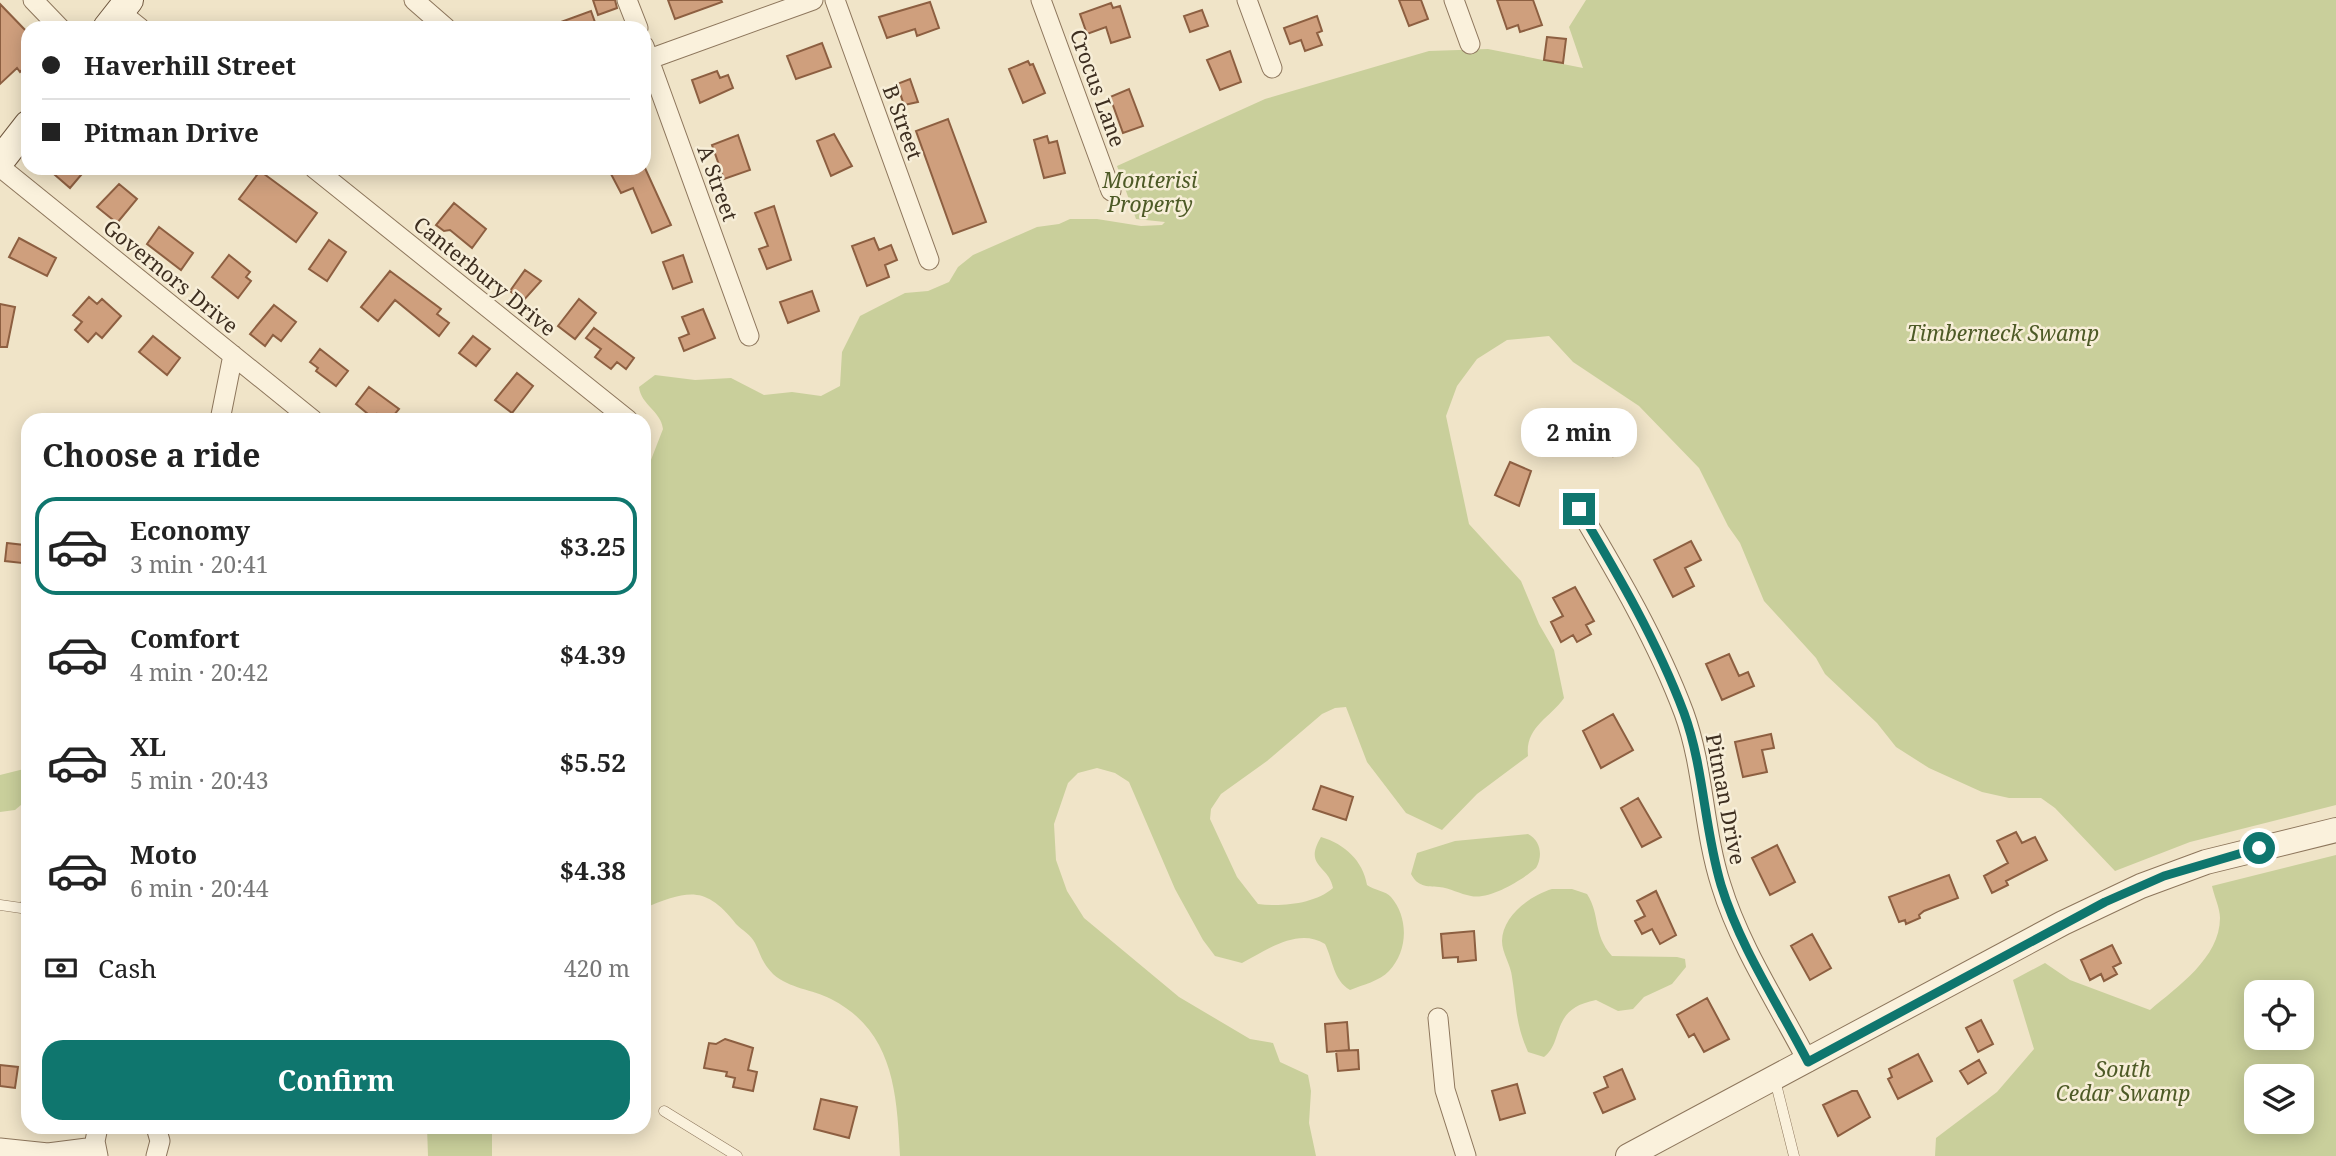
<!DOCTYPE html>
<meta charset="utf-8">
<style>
body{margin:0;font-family:"Noto Serif",serif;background:#f2f2f2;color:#222;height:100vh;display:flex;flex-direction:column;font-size:26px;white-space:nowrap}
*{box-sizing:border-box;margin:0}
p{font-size:23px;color:#767676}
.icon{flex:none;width:38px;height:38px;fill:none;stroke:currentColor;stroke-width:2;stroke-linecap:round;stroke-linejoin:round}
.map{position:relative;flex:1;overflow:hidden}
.sheet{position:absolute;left:21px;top:413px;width:630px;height:721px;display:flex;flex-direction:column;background:#fff;border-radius:21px;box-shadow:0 4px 18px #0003}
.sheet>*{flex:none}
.banner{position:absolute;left:21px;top:21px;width:630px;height:154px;border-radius:21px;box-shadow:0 4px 18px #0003;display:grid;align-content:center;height:154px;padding:0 21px;background:#fff}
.fabs{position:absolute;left:2244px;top:980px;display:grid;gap:14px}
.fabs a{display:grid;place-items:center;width:70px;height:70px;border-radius:14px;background:#fff;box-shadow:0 4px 18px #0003;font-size:35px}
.end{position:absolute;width:32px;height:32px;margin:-16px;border:9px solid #0f766e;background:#fff;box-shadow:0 0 0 4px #fff}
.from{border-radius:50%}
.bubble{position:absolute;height:49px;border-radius:21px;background:#fff;box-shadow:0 4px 18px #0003;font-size:23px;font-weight:700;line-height:49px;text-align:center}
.banner b{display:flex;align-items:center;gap:24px;height:66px;font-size:26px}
.banner b+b{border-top:2px solid #e0e0e0}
.banner i{width:18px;height:18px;background:#222}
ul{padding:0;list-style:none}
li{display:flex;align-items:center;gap:21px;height:98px;margin:0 14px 10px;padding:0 7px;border:4px solid transparent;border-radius:21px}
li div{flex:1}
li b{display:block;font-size:26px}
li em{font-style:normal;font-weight:700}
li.active{border-color:#0f766e}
li>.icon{width:63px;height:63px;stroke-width:1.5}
h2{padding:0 21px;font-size:32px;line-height:84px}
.pay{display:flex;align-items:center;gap:18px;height:77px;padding:0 21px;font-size:26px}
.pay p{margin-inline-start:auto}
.primary-button{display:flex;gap:14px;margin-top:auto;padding:14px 21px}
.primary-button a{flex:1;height:80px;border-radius:21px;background:#0f766e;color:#fff;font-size:28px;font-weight:700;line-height:80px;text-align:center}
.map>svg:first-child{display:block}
</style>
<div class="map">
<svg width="2336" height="1156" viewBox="0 0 2336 1156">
<rect width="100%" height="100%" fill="#f0e4c8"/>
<path fill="#c9cf9b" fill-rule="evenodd" d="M1586,0H2336V805L2190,842L2115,871L2055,808L2041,798H2009L1982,792L1929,768L1896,747L1877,723L1825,674L1816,658L1764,601L1740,543L1728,526L1699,468L1639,406L1573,362L1549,336L1507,340L1477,359L1457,386L1446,416L1469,524L1521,581L1539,624L1554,650L1564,698C1550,718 1525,727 1528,756L1477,794L1442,830L1406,813L1367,762L1346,707L1335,708L1322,714L1267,761L1221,794L1211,809L1210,819L1237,877L1258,904C1281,907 1315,904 1333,888C1329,865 1303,867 1321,837C1345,844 1363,861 1367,885C1374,890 1386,891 1391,897C1409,918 1408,951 1389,971C1380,981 1362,985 1350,990C1333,980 1333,960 1325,944C1298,927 1267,950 1242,963L1215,956L1203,940L1175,889L1129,782L1115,773L1097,768L1078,773L1068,783L1054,824L1056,860L1067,891L1084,918L1179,997L1250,1039L1273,1043L1280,1062L1308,1075L1311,1091L1309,1123L1316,1156H900C897,1094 894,1031 831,999C812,989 790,989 773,974C762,963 761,955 755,943C751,935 742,930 736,924C705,884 687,891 644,908V498L649,465L663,429C661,411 641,405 639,387L655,375L695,380L731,378L764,395L792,392L821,396L840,386L842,352L860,316L905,293L928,291L949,282L958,267L973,255L1037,227L1059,224L1070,219H1097L1141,226L1162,225L1165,222L1136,219L1117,166L1265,99L1429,51L1488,49L1583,68L1569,27Z
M28,768V799L15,810L0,812V775Z
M1528,834C1541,841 1543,856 1536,868C1522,880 1490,900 1471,896C1460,894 1450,888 1439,887C1426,886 1418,887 1411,874L1417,853L1455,841Z
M2336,855V1156H1935L1936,1138L1997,1092L2034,1049L2013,980L2045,963L2070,980L2150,1010C2177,987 2220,958 2220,918C2220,908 2214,896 2212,886ZM2256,992H2301V1038H2256ZM2301,1076V1122H2256V1076Z
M1552,889H1572L1587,894C1601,916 1592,933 1612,956L1677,957L1685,959L1686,967L1672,984L1644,997L1633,1009L1618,1011L1596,1000C1549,1009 1565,1041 1544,1057L1528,1052C1515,1022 1517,1008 1512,977C1511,965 1502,953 1502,941C1502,916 1531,895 1552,889Z
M427,1127H492V1156H428Z"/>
<path fill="#cf9f7d" stroke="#8d5f41" stroke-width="2" d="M593,0H615L617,8L598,15Z
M668,0H721L722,2L675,19Z
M1399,0H1421L1428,19L1409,26Z
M1497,0H1533L1542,25L1520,32L1518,25L1507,29Z
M930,2L939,28L917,36L915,29L887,38L879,17Z
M1111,3L1113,8L1120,6L1130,37L1111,43L1106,27L1087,34L1080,14Z
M0,4L28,33V64L20,72L17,68L0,84Z
M1202,10L1208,26L1190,32L1184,16Z
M591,11L597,28H550V26Z
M1317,16L1322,31L1317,33L1322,45L1305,51L1301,40L1290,44L1284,28Z
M1547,37L1566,39L1563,63L1544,60Z
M822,43L831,67L796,79L787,56Z
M1230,51L1241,82L1220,90L1207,60Z
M1028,61L1030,65L1033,64L1045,93L1023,103L1009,69Z
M717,71L720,78L728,75L733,88L700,103L692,80Z
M910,79L918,102L904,105L897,84Z
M1129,89L1143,126L1123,133L1110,97Z
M948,119L986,222L953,234L916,131Z
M834,134L852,166L831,176L817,141Z
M738,135L750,170L724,179L712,145Z
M1047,136L1049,143L1057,141L1065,173L1044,178L1034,140Z
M47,168H87L70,188Z
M626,168H645L671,225L652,233L633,188L621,193L611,174Z
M260,171L317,213L296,242L239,199Z
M119,184L137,199L117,223L97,207Z
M454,203L486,229L472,248L450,230L444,231L436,225Z
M774,206L791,260L767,269L759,249L768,246L755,213Z
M159,227L193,253L181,270L147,244Z
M19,238L56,258L47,276L9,257Z
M874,238L879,250L891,245L897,260L885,265L889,277L867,286L852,246Z
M329,240L346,252L327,281L309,269Z
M229,255L250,272L246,277L251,281L238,298L212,277Z
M683,255L692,282L673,289L663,262Z
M525,270L541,281L523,301L510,291Z
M390,271L441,309L437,314L449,323L439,336L395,300L378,321L361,307Z
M812,291L819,311L788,323L780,302Z
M89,297L97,304L102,299L121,316L102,338L96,333L88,342L75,330L82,322L73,315Z
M579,299L596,313L575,339L558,326Z
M0,304L15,307L7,347H0Z
M274,305L296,322L281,341L273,335L265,346L250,334Z
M703,309L715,338L684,351L679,338L689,334L682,317Z
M594,328L634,358L626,369L617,362L611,369L595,357L601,349L586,338Z
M153,336L180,358L167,375L139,352Z
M473,336L490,349L476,366L459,353Z
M320,349L348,371L336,386L316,371L318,368L310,362Z
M517,373L533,386L512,413L495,400Z
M369,387L399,409L390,420H384L377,414L374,419L356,404Z
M1605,414L1629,442L1613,456L1588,429Z
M1510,462L1531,471L1519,506L1495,495Z
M1691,541L1701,560L1685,568L1694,586L1673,597L1654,560Z
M7,543L24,545L22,563L5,561Z
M1575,587L1594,621L1586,625L1591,634L1577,642L1573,635L1561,642L1551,622L1563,616L1553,598Z
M1729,654L1739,676L1748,672L1754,686L1722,700L1706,664Z
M1613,714L1633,750L1601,768L1583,731Z
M1771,734L1774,748L1762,750L1767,772L1743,777L1735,742Z
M1321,786L1353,797L1346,820L1313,809Z
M1638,798L1661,837L1642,847L1621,808Z
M2016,832L2022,843L2035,837L2047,860L2006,881L2008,885L1992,893L1984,876L2008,863L1997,841Z
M1777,845L1795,882L1770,895L1752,858Z
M1949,875L1958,898L1924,911L1919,915L1920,918L1906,924L1905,920L1899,922L1889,897Z
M1656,891L1676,935L1660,944L1652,929L1642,934L1635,921L1645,916L1637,901Z
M1474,931L1476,960L1458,962V957L1443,958L1441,934Z
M1812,934L1831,968L1810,980L1791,946Z
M2112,945L2121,963L2113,967L2117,974L2104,981L2101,974L2090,980L2081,960Z
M1707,998L1729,1039L1704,1052L1694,1034L1689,1037L1677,1015Z
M1981,1020L1993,1044L1978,1052L1966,1028Z
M1347,1022L1349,1050L1327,1052L1325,1024Z
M725,1039L753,1048L748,1070L757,1072L753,1091L733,1087L735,1078L726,1076L727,1072L704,1068L709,1043L716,1044Z
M1358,1050L1359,1069L1338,1071L1336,1051Z
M1918,1054L1932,1081L1898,1099L1888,1079L1892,1077L1889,1069Z
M1979,1060L1986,1073L1968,1084L1960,1071Z
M0,1065L18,1067L15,1088L0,1086Z
M1622,1069L1635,1099L1603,1113L1594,1093L1608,1087L1604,1077Z
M1517,1084L1525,1113L1500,1120L1492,1091Z
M1852,1091H1857L1870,1117L1838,1136L1823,1105Z
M821,1099L857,1107L849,1138L814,1129Z"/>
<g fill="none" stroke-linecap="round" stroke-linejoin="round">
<defs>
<path id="service" d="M0,905L28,909
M25,908L28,895
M1775,1080L1794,1156
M664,1111L737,1156"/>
<path id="minor" d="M33,0L60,28
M414,0L446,28
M627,0L638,28
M835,0L929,260
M1041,0L1111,191
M1247,0L1272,68
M1454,0L1470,44
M120,12L140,28
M644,46L749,336
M644,61L813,0
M0,167L313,420
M314,168L628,420
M220,420L233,355
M1579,509C1618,575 1657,641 1684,713C1704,768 1703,829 1721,885C1740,947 1778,1004 1808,1062
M1438,1018L1445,1090L1466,1156
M98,1127L95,1141L98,1156
M0,1148L48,1153L95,1147
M156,1156L160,1141L156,1127"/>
<path id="tertiary" d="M1628,1156L2063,923L2141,886L2206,862L2336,830"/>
<path id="secondary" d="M107,28L129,0
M0,161L28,125"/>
</defs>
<use href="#service" stroke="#8d765c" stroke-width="11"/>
<use href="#minor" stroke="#8d765c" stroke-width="21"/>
<use href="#tertiary" stroke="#8d765c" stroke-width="26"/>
<use href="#secondary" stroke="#6f573f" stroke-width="30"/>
<use href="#service" stroke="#faf1dc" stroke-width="10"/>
<use href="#minor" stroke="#faf1dc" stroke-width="19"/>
<use href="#tertiary" stroke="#faf1dc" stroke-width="24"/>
<use href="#secondary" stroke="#faf1dc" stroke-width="28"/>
</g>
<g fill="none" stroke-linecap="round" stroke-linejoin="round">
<path stroke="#0f766e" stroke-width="9" d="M1579,509C1618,575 1657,641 1684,713C1704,768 1704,828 1721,885C1740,947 1778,1004 1808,1062L2105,902L2164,876L2259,848"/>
</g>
<g text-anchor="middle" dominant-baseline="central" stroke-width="5" stroke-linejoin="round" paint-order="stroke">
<g font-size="21" fill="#3d2e20" stroke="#f7eed8">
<text transform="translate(1098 88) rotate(70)">Crocus Lane</text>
<text transform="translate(903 122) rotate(70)">B Street</text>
<text transform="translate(718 183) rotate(70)">A Street</text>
<text transform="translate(171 276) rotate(39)">Governors Drive</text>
<text transform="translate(485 276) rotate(39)">Canterbury Drive</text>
<text transform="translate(1726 799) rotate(79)">Pitman Drive</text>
</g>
<g font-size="21" font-style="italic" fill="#4d5a26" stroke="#f7eed8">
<text x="1150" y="180">Monterisi<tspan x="1150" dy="24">Property</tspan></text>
<text x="2003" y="333">Timberneck Swamp</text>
<text x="2123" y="1069">South<tspan x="2123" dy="24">Cedar Swamp</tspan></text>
</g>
</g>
</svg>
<div class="fabs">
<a><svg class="icon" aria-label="locate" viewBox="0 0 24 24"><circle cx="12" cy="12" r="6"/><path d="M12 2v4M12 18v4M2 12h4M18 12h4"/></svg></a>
<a><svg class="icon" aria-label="layers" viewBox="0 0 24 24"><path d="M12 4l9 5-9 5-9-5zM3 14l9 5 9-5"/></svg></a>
</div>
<i class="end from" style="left:2259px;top:848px"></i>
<i class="end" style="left:1579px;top:509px"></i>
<div class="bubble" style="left:1521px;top:408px;width:116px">2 min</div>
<div class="banner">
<b><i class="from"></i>Haverhill Street</b>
<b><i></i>Pitman Drive</b>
</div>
<section class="sheet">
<h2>Choose a ride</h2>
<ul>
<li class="active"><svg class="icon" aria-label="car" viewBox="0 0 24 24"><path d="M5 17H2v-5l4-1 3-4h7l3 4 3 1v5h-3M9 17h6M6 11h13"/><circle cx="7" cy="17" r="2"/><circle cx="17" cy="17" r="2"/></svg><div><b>Economy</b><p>3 min · 20:41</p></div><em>$3.25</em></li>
<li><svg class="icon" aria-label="car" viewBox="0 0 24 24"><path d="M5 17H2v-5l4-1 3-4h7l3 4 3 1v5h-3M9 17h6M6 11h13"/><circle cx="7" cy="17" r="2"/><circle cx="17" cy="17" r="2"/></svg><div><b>Comfort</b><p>4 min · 20:42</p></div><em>$4.39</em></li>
<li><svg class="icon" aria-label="car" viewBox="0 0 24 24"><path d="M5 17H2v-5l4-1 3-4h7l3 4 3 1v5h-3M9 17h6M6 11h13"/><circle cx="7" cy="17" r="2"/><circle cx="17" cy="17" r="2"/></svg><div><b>XL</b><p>5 min · 20:43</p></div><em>$5.52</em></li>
<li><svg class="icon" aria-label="car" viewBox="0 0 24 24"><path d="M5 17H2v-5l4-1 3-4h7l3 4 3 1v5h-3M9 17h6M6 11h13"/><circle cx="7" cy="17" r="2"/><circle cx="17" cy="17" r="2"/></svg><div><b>Moto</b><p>6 min · 20:44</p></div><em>$4.38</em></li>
</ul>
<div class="pay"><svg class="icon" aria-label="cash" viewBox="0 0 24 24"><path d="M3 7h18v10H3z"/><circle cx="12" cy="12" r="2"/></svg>Cash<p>420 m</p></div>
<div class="primary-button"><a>Confirm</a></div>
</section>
</div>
